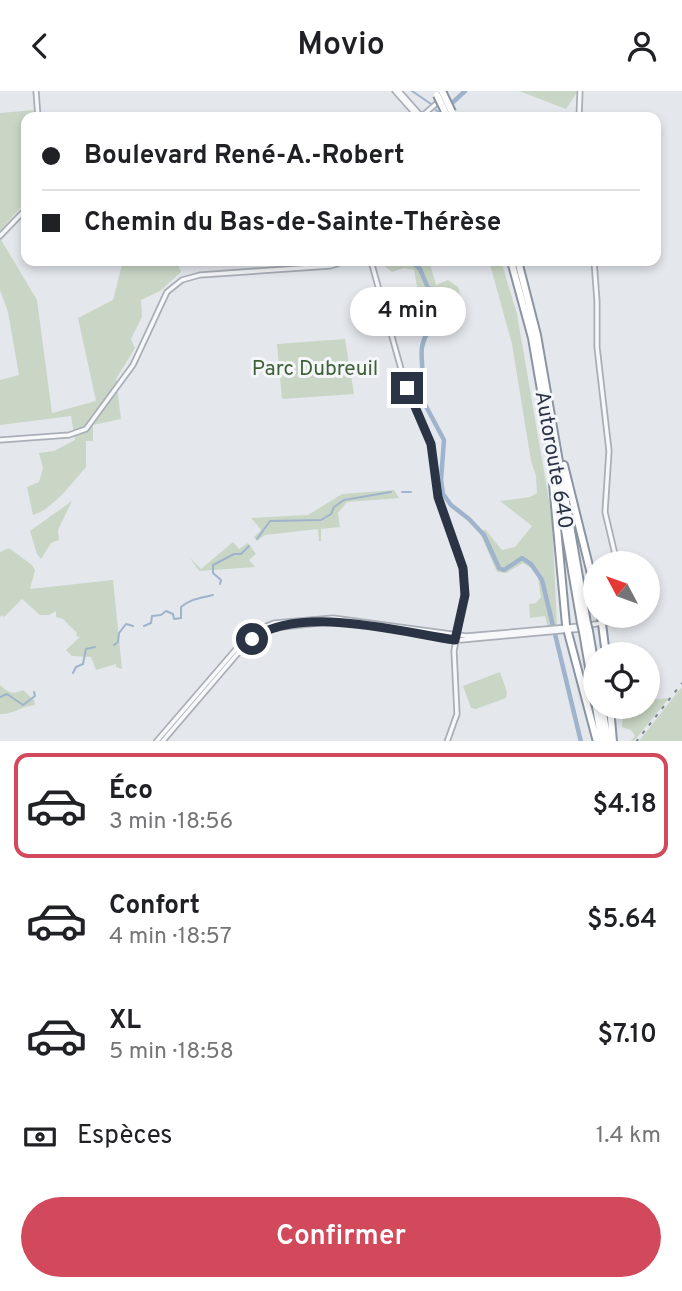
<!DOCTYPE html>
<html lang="fr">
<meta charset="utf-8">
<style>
body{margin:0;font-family:Overpass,sans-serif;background:#f2f2f2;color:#202124;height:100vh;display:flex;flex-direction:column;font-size:26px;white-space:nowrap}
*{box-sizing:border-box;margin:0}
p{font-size:23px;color:#757577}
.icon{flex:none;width:38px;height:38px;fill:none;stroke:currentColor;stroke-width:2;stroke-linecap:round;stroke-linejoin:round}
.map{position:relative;height:650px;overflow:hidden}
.panel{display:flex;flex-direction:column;background:#fff;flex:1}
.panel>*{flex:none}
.guide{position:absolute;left:21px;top:21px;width:640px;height:154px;border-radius:14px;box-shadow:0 4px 10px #0003;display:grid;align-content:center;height:154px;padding:0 21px;background:#fff}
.needle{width:46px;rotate:311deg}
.tools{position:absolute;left:583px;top:460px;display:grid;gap:14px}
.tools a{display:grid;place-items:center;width:77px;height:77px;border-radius:50%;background:#fff;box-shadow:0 4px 10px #0003;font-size:35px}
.end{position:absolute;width:32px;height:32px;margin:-16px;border:9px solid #2b3445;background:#fff;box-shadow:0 0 0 4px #fff}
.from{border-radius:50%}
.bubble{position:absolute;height:49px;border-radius:24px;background:#fff;box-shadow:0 4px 10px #0003;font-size:23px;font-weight:600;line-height:49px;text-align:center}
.guide b{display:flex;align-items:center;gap:24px;height:66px;font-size:26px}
.guide b+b{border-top:2px solid #e0e0e0}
.guide i{width:18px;height:18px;background:#202124}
ul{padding:12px 0 0;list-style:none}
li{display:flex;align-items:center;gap:21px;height:105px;margin:0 14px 10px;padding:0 7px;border:4px solid transparent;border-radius:14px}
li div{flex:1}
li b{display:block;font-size:26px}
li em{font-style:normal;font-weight:600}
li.on{border-color:#d1495b}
li>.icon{width:63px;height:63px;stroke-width:1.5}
.pay{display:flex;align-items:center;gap:18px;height:77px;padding:0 21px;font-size:26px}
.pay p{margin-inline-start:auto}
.button{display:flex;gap:14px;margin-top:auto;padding:14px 21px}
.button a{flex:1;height:80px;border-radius:42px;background:#d1495b;color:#fff;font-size:28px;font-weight:600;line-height:80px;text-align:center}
header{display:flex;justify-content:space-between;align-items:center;height:91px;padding:0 21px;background:#fff;font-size:32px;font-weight:600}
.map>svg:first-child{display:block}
</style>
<header><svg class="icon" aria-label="back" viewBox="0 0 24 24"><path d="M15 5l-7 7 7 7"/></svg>Movio<svg class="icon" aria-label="person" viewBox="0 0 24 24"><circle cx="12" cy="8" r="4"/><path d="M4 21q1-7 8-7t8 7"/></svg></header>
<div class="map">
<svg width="682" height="651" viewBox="0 0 682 651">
<rect width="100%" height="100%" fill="#e4e7ec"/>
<path fill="#c9d6c5" d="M519,0H578L566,18Z
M35,19V26H26V107L21,116L0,140V22Z
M0,147L37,209L52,322L96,310L78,227L113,209L123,170H183L177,171L181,181L160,200L141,209L142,226L131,248L135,257L116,288L121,328L93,334V350H86V376C73,391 52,419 33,424L27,396L39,391L43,377L39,362L54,360L75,349L71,325L0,334V289L19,284L8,221L0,199Z
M378,170H429L436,194L448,189L458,196L462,209L444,233L428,246L425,238L431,231V207L418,201L414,179L404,177L392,181Z
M489,170H501L517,223L552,427L557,535L548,536L545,525L530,527L529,513L536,512L541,506L537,481L523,472L506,482L497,481L480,442L485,438L502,459L515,456L532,435L500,410L530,406L537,402L536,385L531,370L512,253Z
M345,248L354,303L282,308L277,253Z
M394,399L399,407L347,411L338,422L340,436L321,438V450H319L318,438L265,444L257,450L254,446L261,439L251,427L308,424L342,403Z
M72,410L58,439L59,449L51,452L41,468L37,463L30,440Z
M233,451L239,458L248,452L256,463L249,469L255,476L199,480L190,467L201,478Z
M9,457L32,474L35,479L30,498L113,489L122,578L116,576V573L96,579L91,566L72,565L66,559L80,546L76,545L77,542L63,528L56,526V520L49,524H40L22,508L4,526L2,524L0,526V461Z
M500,581L507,601L506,607L476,618L471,617L463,595Z
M0,594C9,602 12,604 23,599L34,609L35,614C22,615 12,624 0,623Z
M682,597V650H639L680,598Z
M669,607L634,650H631L635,645L631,639L622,636L623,616H648V609Z"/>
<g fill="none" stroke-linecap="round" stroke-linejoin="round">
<path stroke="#9fb4cc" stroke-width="2" d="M412,0L431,13
M436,19L440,23
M402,401H411
M441,401H443
M257,448L270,430L321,429L331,423L334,416L344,409L391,401
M220,493L221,489L213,482V474L234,463H241L249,455
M144,535L151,532L152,525L161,524L166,520L173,523L174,528L181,527V516C192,507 201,507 213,504
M114,554L118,551L119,542L126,533L133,535
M73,582L76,576L83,573L86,558L95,556
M0,606L7,603L23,614L35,605L34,601"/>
<path stroke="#9fb4cc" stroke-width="4.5" d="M437,26L465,0
M390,170L394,172L412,171L420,178L428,197L445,201L451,205L452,209C442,226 426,235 422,256C420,271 426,280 418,294L421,306L444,349L441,389L443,403L451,414L469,428L484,444L499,477L504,479L522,467L531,473L542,489L581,651"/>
<defs>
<path id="minor" d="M36,0L38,26
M395,0L418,26
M399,0L422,26
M421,26L438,11
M579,26L580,0
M0,145L26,118
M371,170L406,296L431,353L438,406L464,481V507L454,560L457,623L447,651
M594,170L597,210V256L609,360L605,421L617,472
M0,349L69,344L86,338L133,274L167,201L182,189L200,184L330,175L346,170
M588,534L625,529
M156,651L243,550L257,539L274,532L333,527L466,545L580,535
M162,651L245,554L257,544L274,537L329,531L353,532L461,549L581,538"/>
<path id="highway" d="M511,170L532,247L581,532
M518,170L537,244L587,532
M564,374L595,499
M553,393L566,534L597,651
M601,525L606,564
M589,540L595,576
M583,541L595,611
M596,616L602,651
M602,616L608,651
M610,616L613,651"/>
</defs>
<use href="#minor" stroke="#a9aeb7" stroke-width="7"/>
<use href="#highway" stroke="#8b94a3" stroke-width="10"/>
<use href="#minor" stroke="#f7f8fa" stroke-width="3.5"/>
<use href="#highway" stroke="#fff" stroke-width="6"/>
<path stroke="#7d8696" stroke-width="2" stroke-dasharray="3.5 7" stroke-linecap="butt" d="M636,651L682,592"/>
<defs>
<path id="highway-bridge" d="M442,0L452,21
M437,4L447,25
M581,532L583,541
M587,532L589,540"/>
</defs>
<use href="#highway-bridge" stroke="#8b94a3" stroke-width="10" stroke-linecap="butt"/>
<use href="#highway-bridge" stroke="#fff" stroke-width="6"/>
</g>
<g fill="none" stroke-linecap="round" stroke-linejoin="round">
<path stroke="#2b3445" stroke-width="9" d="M252,548C300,513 400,541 455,549L465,504L463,477L438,406L431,353L407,297"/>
</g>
<g text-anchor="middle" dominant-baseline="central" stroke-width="6" stroke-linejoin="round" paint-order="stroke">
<g font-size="21" fill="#3f6138" stroke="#f4f6f9">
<text x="315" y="278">Parc Dubreuil</text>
</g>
<g font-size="21" fill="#2b3445" stroke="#f4f6f9">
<text transform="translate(553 369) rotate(80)">Autoroute 640</text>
</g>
</g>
</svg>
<div class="tools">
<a><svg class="needle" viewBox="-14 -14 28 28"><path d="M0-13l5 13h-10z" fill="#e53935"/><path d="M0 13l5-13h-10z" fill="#757577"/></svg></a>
<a><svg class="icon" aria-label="locate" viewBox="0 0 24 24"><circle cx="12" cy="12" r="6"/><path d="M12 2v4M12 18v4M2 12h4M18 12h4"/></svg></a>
</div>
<i class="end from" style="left:252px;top:548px"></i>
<i class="end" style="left:407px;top:297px"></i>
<div class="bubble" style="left:350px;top:196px;width:116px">4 min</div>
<div class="guide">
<b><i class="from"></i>Boulevard René-A.-Robert</b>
<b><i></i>Chemin du Bas-de-Sainte-Thérèse</b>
</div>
</div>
<section class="panel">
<ul>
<li class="on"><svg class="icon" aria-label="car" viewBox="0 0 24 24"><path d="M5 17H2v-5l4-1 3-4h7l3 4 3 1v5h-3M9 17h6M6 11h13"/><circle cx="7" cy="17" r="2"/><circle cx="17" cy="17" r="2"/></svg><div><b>Éco</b><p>3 min · 18:56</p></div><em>$4.18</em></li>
<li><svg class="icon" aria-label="car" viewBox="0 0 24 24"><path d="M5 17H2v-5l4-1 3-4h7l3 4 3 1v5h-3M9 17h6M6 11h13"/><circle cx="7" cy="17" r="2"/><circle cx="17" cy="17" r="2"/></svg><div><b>Confort</b><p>4 min · 18:57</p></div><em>$5.64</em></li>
<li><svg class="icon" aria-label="car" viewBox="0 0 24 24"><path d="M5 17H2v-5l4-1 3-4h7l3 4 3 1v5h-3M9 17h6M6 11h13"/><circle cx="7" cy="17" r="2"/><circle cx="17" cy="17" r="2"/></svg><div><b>XL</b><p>5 min · 18:58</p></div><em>$7.10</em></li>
</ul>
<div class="pay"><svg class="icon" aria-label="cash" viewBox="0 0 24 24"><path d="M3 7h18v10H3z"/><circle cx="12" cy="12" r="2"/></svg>Espèces<p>1.4 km</p></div>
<div class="button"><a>Confirmer</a></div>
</section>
